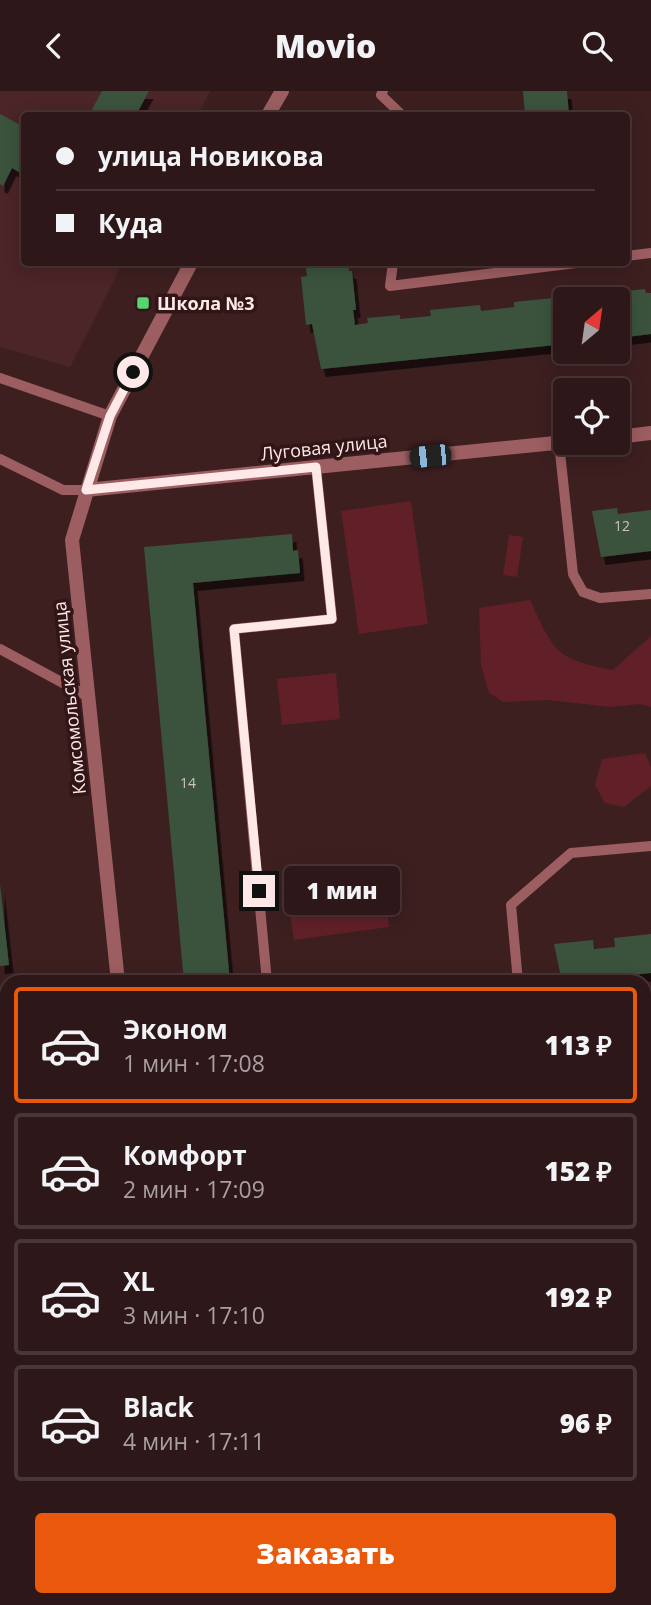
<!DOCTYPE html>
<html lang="ru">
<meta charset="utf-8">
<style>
body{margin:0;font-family:"Open Sans",sans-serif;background:#362021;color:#f1f3f6;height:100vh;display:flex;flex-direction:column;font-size:26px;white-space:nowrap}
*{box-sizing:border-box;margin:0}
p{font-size:23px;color:#a79fa2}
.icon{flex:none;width:38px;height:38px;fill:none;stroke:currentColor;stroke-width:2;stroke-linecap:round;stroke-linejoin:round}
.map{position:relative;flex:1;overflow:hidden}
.sheet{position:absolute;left:0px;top:884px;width:651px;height:632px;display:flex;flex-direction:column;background:#2e1718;border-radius:21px 21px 0 0;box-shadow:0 4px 18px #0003,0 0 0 2px #493637}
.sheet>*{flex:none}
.guide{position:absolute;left:21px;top:21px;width:609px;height:154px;border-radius:7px;box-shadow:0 4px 18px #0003,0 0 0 2px #493637;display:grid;align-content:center;height:154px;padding:0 35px;background:#2e1718}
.needle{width:46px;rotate:29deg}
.fabs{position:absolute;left:553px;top:196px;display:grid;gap:14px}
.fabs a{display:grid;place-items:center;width:77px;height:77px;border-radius:7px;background:#2e1718;box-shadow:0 4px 18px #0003,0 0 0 2px #493637;font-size:35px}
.end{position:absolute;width:32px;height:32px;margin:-16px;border:9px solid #fee8e8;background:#111;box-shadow:0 0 0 4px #111}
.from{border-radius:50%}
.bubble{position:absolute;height:49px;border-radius:7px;background:#2e1718;box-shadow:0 4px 18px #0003,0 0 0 2px #493637;font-size:23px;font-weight:800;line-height:49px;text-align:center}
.car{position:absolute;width:21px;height:42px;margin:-21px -10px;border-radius:9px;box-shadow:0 0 5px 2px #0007;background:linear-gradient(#222 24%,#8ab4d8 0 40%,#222 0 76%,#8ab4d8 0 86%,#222 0)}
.guide b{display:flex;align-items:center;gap:24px;height:66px;font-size:26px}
.guide b+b{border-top:2px solid #493637}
.guide i{width:18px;height:18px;background:#f1f3f6}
ul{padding:12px 0 0;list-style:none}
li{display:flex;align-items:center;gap:21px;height:116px;margin:0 14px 10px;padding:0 21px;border:4px solid #493637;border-radius:7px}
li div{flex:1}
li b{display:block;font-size:26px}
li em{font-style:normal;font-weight:800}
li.on{border-color:#ea580c}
li>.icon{width:63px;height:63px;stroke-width:1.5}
.primary-button{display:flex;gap:14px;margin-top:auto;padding:14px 35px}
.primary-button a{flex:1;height:80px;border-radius:7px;background:#ea580c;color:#fff;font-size:28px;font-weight:800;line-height:80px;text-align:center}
header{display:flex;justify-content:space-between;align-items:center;height:91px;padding:0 35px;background:#2e1718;font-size:32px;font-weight:800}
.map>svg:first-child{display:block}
</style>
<header><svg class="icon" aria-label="back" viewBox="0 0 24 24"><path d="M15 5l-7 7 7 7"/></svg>Movio<svg class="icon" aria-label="search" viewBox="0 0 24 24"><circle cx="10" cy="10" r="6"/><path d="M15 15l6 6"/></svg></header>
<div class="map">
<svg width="651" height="1514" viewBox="0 0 651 1514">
<defs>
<filter id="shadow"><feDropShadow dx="4.5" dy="8" stdDeviation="0" flood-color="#0009"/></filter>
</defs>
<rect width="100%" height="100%" fill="#3d1f20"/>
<path fill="#4b2527" d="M0,0H210L198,24H24V172H123L70,276L0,256Z"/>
<path fill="#612027" d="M411,410L428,533L359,543L341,420Z
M509,444L523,446L517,486L503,484Z
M530,509C554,560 554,568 613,579L651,545V616L640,613L611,616L548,609L504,611L489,602L481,574L479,517Z
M336,582L340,628L282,634L277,588Z
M645,662L651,676V695L624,716L605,712L595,694L602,668Z
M382,782L389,836L294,849L286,796Z"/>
<path fill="#3a533e" filter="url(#shadow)" d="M102,0H149L136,24H89Z
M523,0H567L569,24H525Z
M0,23L24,36V84L12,77L3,95L0,93Z
M305,172H348L349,180H352L356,219H353L355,234L368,232L367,227L400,224V228L431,225L430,219L480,214L481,220L514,216V211L563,206L565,253L321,278L312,233L306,234L301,186L307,185Z
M645,198L646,202H651V243L618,247V208H599L598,203Z
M617,417L618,423L651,419V460L601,466L592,420Z
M292,443L293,460L298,459L300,482L193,492L230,891H184L144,456Z
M0,793L9,874L0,875Z
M651,843V882L562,891L554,853L593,849L594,858L605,857L615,856L614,847Z
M0,942H6L7,956V1081L0,1088Z
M651,994V1045L644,1046V995Z
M651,1243V1334L644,1335V1244Z
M0,1348H7V1386L0,1387Z
M139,1508H198L199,1514H141Z
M252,1508H287L288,1514H253Z
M314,1508H334L335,1514H315Z
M346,1508H367L368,1514H347Z"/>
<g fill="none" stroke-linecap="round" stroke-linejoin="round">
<path stroke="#9c5e61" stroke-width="10" d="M383,0L381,4L402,24
M626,165L651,162
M393,172L390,195L576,172
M0,287L110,325
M559,352L573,483L583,501L600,507L651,503
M0,368L63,399H86
M0,558L87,605
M267,891L234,538L332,528L316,376
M518,891L511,814L571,762L651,755
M0,913L7,912"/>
<path stroke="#9c5e61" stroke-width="14" d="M268,24L282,0
M618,346L651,342
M86,399L565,351
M118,891L72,449L110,325L191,172
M0,1458L7,1457
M556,1514V1508"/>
<path stroke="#de7b80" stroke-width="14" d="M644,1130L651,1129
M0,1191L7,1190"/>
</g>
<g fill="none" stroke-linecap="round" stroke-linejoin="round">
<path stroke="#fee8e8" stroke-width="9" d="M133,281L110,325L86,399L316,376L332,528L234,538L259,800"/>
</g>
<rect fill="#55d672" stroke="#321517" stroke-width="2.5" x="136" y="205" width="14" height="14" rx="3.5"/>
<g text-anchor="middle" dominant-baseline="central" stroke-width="7" stroke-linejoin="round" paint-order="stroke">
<g font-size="14" fill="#cdc3be">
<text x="622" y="434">12</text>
<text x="188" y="691">14</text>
</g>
<g font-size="18" font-weight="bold" fill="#fee8e8" stroke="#321517" text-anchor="start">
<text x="157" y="212">Школа №3</text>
</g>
<g font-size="18" fill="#fee8e8" stroke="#321517">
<text transform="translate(324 356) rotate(-6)">Луговая улица</text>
<text transform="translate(69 607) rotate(-96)">Комсомольская улица</text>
</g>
</g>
</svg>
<div class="fabs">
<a><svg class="needle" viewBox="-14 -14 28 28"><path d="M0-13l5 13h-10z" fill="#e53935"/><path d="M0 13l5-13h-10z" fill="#a79fa2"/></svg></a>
<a><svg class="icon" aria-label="locate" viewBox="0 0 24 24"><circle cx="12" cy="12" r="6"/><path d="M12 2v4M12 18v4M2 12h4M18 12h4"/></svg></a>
</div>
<i class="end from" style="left:133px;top:281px"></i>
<i class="end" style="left:259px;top:800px"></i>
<div class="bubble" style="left:284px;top:775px;width:116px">1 мин</div>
<i class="car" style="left:430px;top:365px;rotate:264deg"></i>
<div class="guide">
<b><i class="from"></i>улица Новикова</b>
<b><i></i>Куда</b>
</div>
<section class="sheet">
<ul>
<li class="on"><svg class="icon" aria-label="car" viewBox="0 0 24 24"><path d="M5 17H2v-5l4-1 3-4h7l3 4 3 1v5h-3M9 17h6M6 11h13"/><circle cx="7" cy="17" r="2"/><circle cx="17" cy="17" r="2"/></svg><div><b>Эконом</b><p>1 мин · 17:08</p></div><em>113 ₽</em></li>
<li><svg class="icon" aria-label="car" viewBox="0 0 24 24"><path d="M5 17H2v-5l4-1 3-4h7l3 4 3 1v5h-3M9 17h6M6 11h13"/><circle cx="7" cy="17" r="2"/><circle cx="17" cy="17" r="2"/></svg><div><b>Комфорт</b><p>2 мин · 17:09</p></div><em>152 ₽</em></li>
<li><svg class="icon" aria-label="car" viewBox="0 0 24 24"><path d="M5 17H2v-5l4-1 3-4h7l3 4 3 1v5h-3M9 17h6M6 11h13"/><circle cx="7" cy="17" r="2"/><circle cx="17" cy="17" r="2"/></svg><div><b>XL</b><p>3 мин · 17:10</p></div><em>192 ₽</em></li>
<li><svg class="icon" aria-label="car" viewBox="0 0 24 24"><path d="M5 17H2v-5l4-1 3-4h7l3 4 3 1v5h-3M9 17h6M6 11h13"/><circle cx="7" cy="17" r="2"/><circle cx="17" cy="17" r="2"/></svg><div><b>Black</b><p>4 мин · 17:11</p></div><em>96 ₽</em></li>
</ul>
<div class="primary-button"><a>Заказать</a></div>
</section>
</div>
